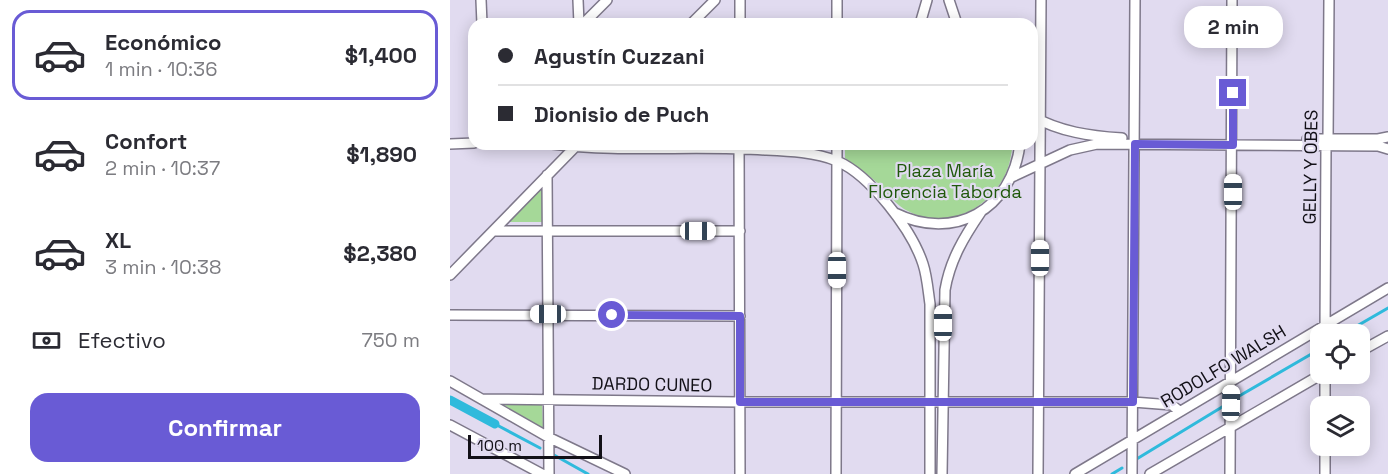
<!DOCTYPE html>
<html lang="es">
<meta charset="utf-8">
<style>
body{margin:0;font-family:"Space Grotesk",sans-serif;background:#f2f2f3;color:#2b2b33;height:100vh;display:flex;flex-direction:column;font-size:22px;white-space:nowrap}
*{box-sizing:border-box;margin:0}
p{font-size:20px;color:#7c7c81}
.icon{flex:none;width:33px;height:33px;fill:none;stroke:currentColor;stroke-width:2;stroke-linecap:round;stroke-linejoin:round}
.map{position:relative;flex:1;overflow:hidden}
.side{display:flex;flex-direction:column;background:#fff;width:450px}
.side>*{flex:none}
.top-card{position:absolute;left:18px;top:18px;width:570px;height:132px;border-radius:18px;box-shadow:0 3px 15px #0003;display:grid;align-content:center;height:132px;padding:0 30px;background:#fff}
.fabs{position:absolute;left:860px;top:324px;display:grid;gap:12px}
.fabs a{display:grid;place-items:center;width:60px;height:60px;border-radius:12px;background:#fff;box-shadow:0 3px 15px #0003;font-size:30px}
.scale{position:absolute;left:18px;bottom:15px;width:134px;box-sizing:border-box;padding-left:6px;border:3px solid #121017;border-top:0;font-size:16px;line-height:21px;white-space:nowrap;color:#121017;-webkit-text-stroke:4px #e1dbf0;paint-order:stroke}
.end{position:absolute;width:27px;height:27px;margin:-14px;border:8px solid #695bd5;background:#fff;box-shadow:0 0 0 3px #fff}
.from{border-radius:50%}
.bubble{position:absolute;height:42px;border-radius:18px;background:#fff;box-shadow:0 3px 15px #0003;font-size:20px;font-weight:600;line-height:42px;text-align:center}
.car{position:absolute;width:18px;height:36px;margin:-18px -9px;border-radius:8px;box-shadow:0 0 4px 2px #0007;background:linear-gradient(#fff 24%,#345 0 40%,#fff 0 76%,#345 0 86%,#fff 0)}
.top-card b{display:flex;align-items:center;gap:21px;height:57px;font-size:22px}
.top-card b+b{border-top:2px solid #e1e1e2}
.top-card i{width:15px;height:15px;background:#2b2b33}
ul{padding:10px 0 0;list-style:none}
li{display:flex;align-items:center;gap:18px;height:90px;margin:0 12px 9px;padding:0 18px;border:3px solid transparent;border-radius:18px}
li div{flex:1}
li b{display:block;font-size:22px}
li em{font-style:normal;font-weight:600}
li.active{border-color:#695bd5}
li>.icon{width:54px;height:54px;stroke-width:1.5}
.pay{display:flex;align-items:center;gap:15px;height:66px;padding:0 30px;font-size:22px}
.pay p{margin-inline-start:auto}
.cta{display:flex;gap:12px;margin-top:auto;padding:12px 30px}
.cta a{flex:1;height:69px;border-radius:18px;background:#695bd5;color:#fff;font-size:24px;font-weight:600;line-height:69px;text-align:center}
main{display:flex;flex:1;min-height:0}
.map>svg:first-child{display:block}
</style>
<main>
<section class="side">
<ul>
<li class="active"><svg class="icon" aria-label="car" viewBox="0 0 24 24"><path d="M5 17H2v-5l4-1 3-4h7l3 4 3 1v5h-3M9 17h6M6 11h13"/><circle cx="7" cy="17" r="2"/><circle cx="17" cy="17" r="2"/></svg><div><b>Económico</b><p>1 min · 10:36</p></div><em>$1,400</em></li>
<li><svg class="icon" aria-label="car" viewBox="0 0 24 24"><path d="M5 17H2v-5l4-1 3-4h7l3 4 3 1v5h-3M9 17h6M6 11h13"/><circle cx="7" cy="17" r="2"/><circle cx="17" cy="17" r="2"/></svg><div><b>Confort</b><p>2 min · 10:37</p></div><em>$1,890</em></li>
<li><svg class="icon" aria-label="car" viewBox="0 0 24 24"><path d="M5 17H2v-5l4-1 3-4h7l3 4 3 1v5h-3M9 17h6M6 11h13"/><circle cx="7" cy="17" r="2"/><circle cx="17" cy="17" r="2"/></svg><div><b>XL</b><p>3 min · 10:38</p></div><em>$2,380</em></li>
</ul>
<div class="pay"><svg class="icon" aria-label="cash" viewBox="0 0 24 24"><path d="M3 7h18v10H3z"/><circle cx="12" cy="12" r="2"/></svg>Efectivo<p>750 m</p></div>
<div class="cta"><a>Confirmar</a></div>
</section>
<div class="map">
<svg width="938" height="474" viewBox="0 0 938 474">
<rect width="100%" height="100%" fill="#e1dbf0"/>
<path fill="#a5d898" d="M395,144H563C561,155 560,165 555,175C536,213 492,231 454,209C443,202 434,189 424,180C415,172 404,165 395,158Z
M93,186V222H59Z
M50,403H92L93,428Z"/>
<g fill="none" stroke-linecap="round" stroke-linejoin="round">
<path stroke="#2fbadc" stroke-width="3" d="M893,334L938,308
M784,399L870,349
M45,424L90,448
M104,455L138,474
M685,460L777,404
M662,474L672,468"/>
<path stroke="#2fbadc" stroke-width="9" d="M0,400L45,424"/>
<defs>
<path id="street" d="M31,0L32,24
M128,0L129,24
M499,0L507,24
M133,24L157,0
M241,24L265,0
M290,24V0
M387,24V0
M470,24L477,0
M582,116C610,132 640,136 672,138
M857,139H928L938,137
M0,144L24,143
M102,144C172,153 244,145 315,150C338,151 365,152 387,161C420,175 462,230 473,264C477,276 478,290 480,304V474
M289,144L290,474
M97,175L99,474
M562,177L620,150L647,144L928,146L938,149
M445,213C504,242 562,210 570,144
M43,231H290
M0,275L126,146
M0,315L290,316
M875,334L876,146L878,139L879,0
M909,352L938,336
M0,381L98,437L175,474
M32,399L290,402H683L722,405L729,411
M875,406V374
M0,425L92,474
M386,474L387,144
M492,474L495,290C500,260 514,237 531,212
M588,474L591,0
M625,474L938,288
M682,474L685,0
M700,474L872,374
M780,474L782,0
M875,474V446"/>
</defs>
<use href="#street" stroke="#7e788a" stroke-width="12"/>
<use href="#street" stroke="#fff" stroke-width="9"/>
</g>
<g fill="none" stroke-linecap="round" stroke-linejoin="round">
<path stroke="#695bd5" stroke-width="8" d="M162,315L290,316V402H683L685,144L783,145V93"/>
</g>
<g text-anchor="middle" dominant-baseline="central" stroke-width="4.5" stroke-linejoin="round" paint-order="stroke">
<g font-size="18" fill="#121017" stroke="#e1dbf0">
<text transform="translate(860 167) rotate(-89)">GELLY Y OBES</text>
<text transform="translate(773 366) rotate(-31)">RODOLFO WALSH</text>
<text transform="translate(202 384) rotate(1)">DARDO CUNEO</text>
</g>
<g font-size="18" fill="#20590c" stroke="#e1dbf0">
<text x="495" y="170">Plaza María<tspan x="495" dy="21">Florencia Taborda</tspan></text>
</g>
</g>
</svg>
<div class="fabs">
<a><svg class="icon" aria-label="locate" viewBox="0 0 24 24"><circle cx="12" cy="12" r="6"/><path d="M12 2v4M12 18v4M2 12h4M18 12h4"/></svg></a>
<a><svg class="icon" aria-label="layers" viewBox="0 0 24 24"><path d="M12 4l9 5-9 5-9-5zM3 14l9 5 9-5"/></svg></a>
</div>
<div class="scale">100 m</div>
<i class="end from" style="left:162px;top:315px"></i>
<i class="end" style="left:783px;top:93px"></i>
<div class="bubble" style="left:734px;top:6px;width:99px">2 min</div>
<i class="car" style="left:783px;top:192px;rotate:0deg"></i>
<i class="car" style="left:248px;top:231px;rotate:90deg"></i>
<i class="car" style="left:590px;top:258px;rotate:0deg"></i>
<i class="car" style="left:387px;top:270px;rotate:180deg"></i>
<i class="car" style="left:98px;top:314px;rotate:270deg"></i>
<i class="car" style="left:493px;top:323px;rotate:0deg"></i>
<i class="car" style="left:781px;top:403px;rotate:1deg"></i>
<div class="top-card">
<b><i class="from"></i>Agustín Cuzzani</b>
<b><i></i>Dionisio de Puch</b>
</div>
</div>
</main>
